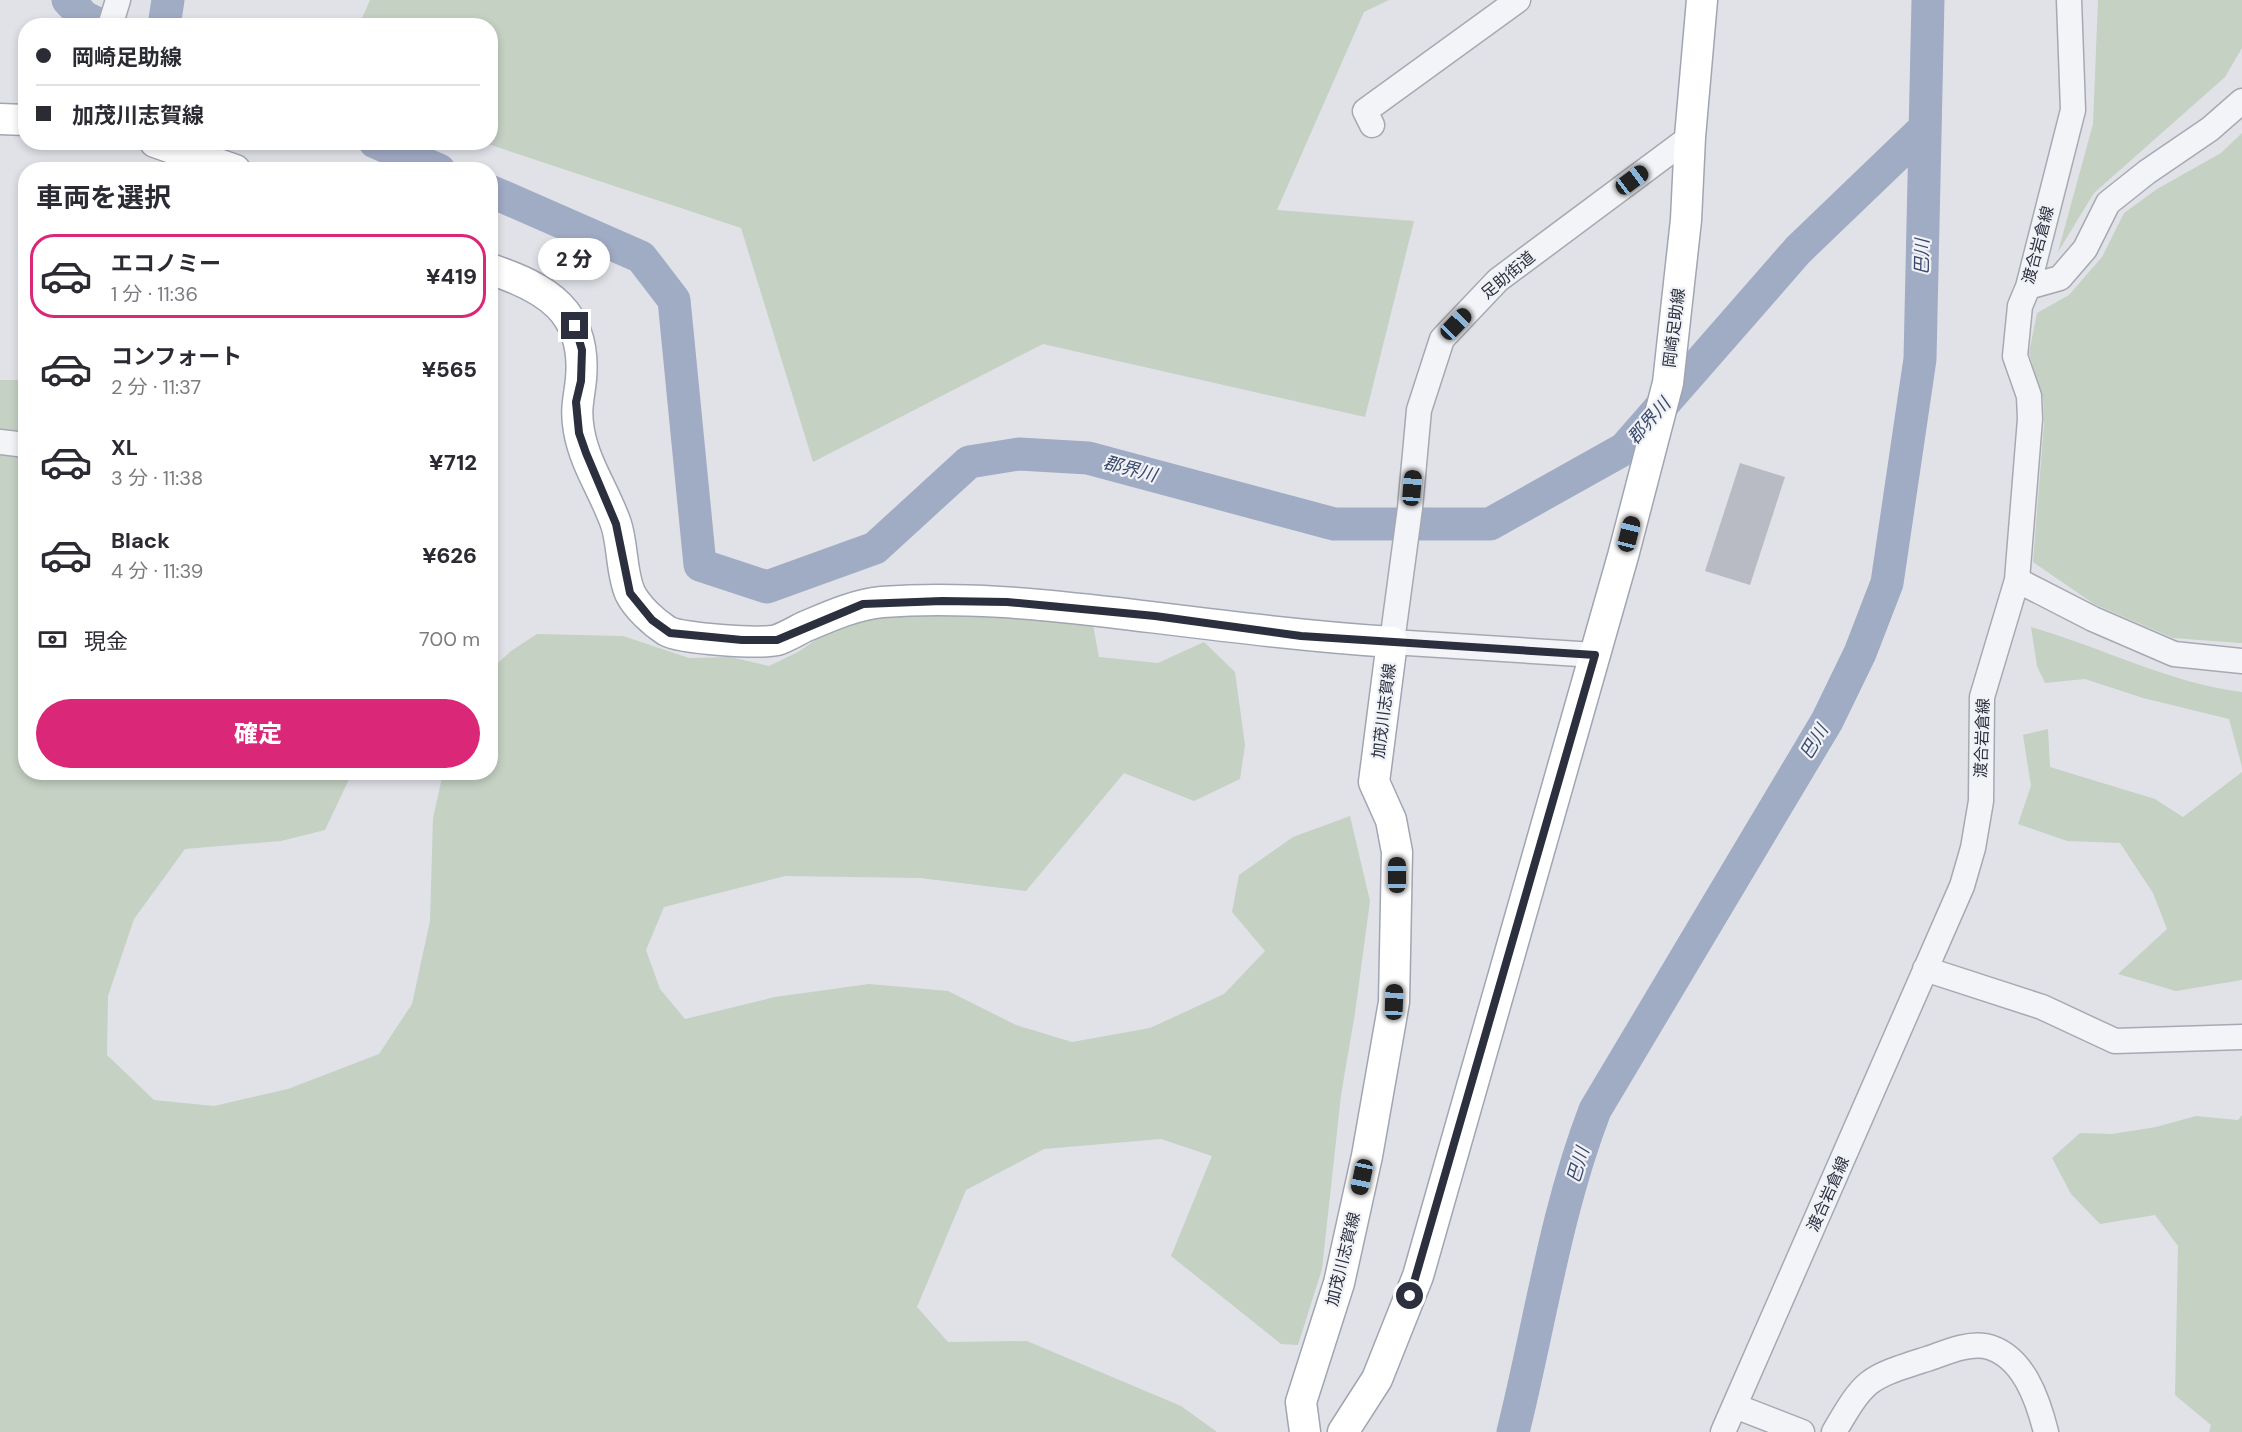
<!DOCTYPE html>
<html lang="ja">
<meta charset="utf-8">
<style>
body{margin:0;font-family:"DM Sans","Noto Sans JP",sans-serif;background:#f2f2f3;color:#2b2b33;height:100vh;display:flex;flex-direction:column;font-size:22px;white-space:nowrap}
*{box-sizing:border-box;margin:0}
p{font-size:20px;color:#7c7c81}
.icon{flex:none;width:33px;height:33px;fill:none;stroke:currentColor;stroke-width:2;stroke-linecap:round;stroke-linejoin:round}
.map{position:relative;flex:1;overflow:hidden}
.side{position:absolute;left:18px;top:162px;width:480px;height:618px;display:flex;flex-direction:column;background:#fff;border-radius:24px;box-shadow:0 3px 9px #0003}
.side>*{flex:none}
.guide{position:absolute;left:18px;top:18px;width:480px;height:132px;border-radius:24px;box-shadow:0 3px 9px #0003;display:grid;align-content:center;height:132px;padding:0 18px;background:#fff}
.end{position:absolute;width:27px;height:27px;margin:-14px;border:8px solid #2b2f3e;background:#fff;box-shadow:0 0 0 3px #fff}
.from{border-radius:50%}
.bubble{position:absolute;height:42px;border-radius:21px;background:#fff;box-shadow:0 3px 9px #0003;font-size:20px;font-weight:800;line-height:42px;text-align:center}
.car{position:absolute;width:18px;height:36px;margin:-18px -9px;border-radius:8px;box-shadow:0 0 4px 2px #0007;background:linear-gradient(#222 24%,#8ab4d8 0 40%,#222 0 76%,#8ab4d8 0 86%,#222 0)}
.guide b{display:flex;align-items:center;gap:21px;height:57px;font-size:22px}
.guide b+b{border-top:2px solid #e1e1e2}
.guide i{width:15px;height:15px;background:#2b2b33}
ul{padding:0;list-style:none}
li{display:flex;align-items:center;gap:18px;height:84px;margin:0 12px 9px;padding:0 6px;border:3px solid transparent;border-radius:24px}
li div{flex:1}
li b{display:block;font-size:22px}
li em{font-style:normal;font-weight:800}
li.on{border-color:#db2777}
li>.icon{width:54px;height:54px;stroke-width:1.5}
h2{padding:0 18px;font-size:27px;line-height:72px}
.pay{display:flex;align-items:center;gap:15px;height:66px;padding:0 18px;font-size:22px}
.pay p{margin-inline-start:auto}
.action{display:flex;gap:12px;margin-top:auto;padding:12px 18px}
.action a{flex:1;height:69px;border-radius:36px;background:#db2777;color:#fff;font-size:24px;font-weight:800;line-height:69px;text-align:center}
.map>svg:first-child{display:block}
</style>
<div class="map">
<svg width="2242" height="1432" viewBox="0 0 2242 1432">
<rect width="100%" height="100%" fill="#e1e2e8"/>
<path fill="#c4d1c3" d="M370,0H1389L1364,12L1277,210L1414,221L1365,417L1043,344L813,462L741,228L485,143L490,142V26L359,25Z
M2098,0H2242V48L2225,77L2094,193L2058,252L2093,124Z
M2242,133V643H2239L2173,638L2094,604L2033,562L2044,424L2043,399L2029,353L2037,313L2069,295L2102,257L2124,213L2157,189L2221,153Z
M0,380H25L26,772L352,773L325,830L281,841L185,849L134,919L108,996L107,1055L154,1100L214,1106L288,1089L379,1054L412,1004L430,921L433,818L443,773L490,772L491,669L511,651L537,634L623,636L689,658L730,657L769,666L798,652L846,619L919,607L1093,625L1099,657L1158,663L1204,642L1235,672L1245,745L1240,779L1194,801L1124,773L1026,891L920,878L785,876L664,907L646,950L660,989L685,1019L775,997L869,984L948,991L1016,1025L1072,1042L1150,1028L1224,994L1265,951L1232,912L1239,875L1293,837L1350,816L1370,901L1355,1013L1341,1095L1322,1269L1298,1345L1281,1344L1171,1256L1212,1156L1161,1139L1044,1149L966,1190L917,1307L948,1342L1027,1341L1181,1406L1217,1432H0Z
M2031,627C2101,647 2169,683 2242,692V767L2229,719L2143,698L2085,679L2045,683L2037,666Z
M2048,729L2050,767L2155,799L2183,817L2242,772V980L2176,991L2118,974L2167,929L2153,893L2120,843L2067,841L2018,824L2031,786L2023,735Z
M2242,1115V1432H2209L2211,1425L2175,1395L2178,1246L2155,1215L2100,1224L2071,1194L2052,1158L2080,1133L2112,1134L2156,1127L2196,1116L2238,1120Z"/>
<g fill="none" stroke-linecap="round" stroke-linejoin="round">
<path stroke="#a0abc4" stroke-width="33" d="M68,0L84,17L102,26
M164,26L168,0
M375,142L439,170
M490,191L641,257L674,300L700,565L767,587L875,548L969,462L1019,454L1088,458L1334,524H1490L1624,449L1798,250L1925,128
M1513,1432C1540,1324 1555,1214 1595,1110L1827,721L1860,653L1887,583L1920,359L1928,0"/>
</g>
<path fill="#b9bbc4" d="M1740,463L1785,477L1750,585L1705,571Z"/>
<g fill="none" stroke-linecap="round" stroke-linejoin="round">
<defs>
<path id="minor" d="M110,26L118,0
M1372,125L1365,111L1518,0
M2028,287L2060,278L2085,249L2108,203L2147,172L2210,129L2242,101
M0,442L26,445
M2017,580L2093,619L2174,654L2242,661
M1595,655L1392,642L1410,508L1419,410L1442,339L1498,280L1690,137
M1925,969L2042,1007L2115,1041L2242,1037
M1735,1406L1802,1432
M1723,1432L1962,886L1973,848L1981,801L1982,697L2017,580L2030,419L2029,396L2015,356L2020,306L2028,287L2073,110L2069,0
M1834,1432C1866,1377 1868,1378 1927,1359C1945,1353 1966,1343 1985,1346C2023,1354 2038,1400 2046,1432"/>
<path id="major" d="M0,119L26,120
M155,142L235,170
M490,269C547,288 587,312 581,379C579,400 575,408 579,431C585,465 605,492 616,524C623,545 621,572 630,593C637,607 653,622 667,631C681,639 760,644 777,640C786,637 796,631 804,627C830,616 854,605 882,602C960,596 1039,604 1117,613C1208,624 1300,636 1392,642L1374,782L1391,820L1397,852L1394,1002L1367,1156L1339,1283L1301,1402L1305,1432
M1343,1432L1377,1379L1418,1276L1623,556L1668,383L1686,220L1690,137L1702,0"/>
</defs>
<use href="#minor" stroke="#a7a9b2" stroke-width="27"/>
<use href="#major" stroke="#a1a5b2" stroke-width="33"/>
<use href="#minor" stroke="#f3f4f7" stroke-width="24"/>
<use href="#major" stroke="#fff" stroke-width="30"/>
</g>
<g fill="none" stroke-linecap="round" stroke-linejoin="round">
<path stroke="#2b2f3e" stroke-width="8" d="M575,326L582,350L581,381L576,402L579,433L586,453L616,524L630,593L652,620L670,633L742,640H777L863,604L942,601L1007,602L1155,616L1301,636L1595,655L1410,1296"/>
</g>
<g text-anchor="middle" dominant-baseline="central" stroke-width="4.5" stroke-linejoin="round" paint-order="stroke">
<g font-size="16" fill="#2b2f3e" stroke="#f0f2f6">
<text transform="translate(2038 245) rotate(-75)">渡合岩倉線</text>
<text transform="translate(1508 275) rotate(-40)">足助街道</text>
<text transform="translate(1674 328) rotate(-83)">岡崎足助線</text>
<text transform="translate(1384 711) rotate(-83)">加茂川志賀線</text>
<text transform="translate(1982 738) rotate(-88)">渡合岩倉線</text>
<text transform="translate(1828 1194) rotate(-66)">渡合岩倉線</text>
<text transform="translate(1343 1259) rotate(-76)">加茂川志賀線</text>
</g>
<g font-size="18" font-style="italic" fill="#39486d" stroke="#f0f2f6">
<text transform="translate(1922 257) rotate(-89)">巴川</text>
<text transform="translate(1649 421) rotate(-49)">郡界川</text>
<text transform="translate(1130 469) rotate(15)">郡界川</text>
<text transform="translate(1814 742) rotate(-59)">巴川</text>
<text transform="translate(1578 1165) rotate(-73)">巴川</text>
</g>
</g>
</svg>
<i class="end from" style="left:1410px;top:1296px"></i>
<i class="end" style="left:575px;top:326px"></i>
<div class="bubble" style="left:538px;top:238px;width:72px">2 分</div>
<i class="car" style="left:1632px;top:180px;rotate:53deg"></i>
<i class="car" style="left:1456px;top:324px;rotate:44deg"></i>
<i class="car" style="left:1412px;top:488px;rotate:5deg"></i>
<i class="car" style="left:1629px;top:534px;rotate:14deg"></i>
<i class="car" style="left:1397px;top:875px;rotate:0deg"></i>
<i class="car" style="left:1394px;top:1002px;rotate:2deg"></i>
<i class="car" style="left:1362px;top:1177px;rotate:192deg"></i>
<div class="guide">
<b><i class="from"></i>岡崎足助線</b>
<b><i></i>加茂川志賀線</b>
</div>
<section class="side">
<h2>車両を選択</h2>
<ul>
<li class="on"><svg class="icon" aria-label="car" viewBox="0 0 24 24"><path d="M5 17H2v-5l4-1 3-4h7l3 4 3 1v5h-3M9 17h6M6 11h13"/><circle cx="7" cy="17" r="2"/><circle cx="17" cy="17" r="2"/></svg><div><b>エコノミー</b><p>1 分 · 11:36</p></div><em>¥419</em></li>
<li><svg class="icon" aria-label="car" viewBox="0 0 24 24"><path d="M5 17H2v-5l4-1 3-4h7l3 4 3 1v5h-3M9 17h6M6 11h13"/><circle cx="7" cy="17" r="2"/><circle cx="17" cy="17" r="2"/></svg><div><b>コンフォート</b><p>2 分 · 11:37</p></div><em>¥565</em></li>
<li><svg class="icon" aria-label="car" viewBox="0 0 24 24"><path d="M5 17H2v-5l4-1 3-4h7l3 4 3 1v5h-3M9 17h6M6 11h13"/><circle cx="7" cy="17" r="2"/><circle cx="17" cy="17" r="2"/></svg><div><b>XL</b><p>3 分 · 11:38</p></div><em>¥712</em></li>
<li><svg class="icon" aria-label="car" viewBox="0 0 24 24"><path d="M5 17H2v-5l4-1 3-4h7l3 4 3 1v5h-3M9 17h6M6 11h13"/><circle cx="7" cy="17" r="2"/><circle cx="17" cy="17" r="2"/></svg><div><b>Black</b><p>4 分 · 11:39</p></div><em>¥626</em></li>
</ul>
<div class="pay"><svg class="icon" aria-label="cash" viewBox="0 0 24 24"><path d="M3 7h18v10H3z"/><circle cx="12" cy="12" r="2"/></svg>現金<p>700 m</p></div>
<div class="action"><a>確定</a></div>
</section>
</div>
